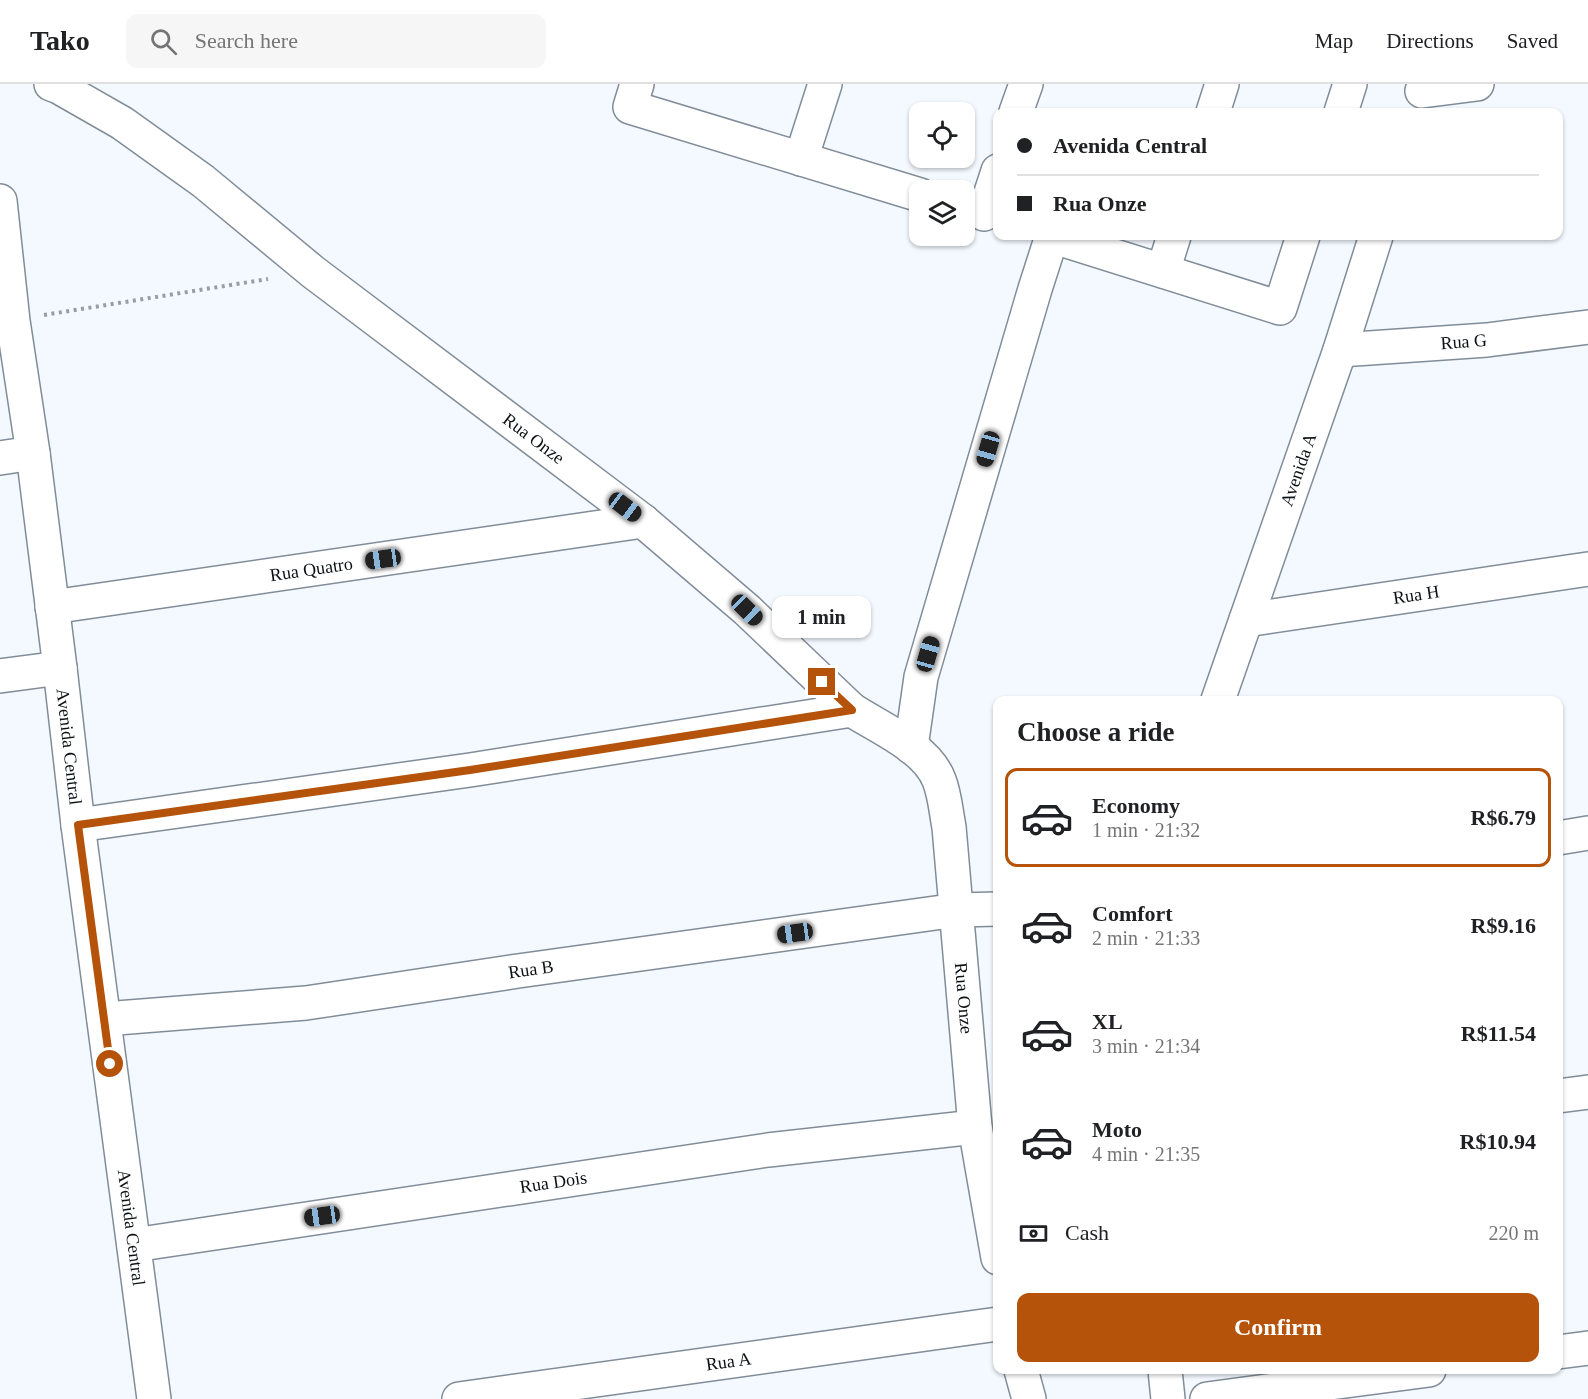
<!DOCTYPE html>
<meta charset="utf-8">
<style>
body{margin:0;font-family:"Times New Roman",serif;background:#f6f6f6;color:#202124;height:100vh;display:flex;flex-direction:column;font-size:22px;white-space:nowrap}
*{box-sizing:border-box;margin:0}
p{font-size:20px;color:#757577}
.icon{flex:none;width:33px;height:33px;fill:none;stroke:currentColor;stroke-width:2;stroke-linecap:round;stroke-linejoin:round}
.map{position:relative;flex:1;overflow:hidden}
.panel{position:absolute;left:993px;top:612px;width:570px;height:678px;display:flex;flex-direction:column;background:#fff;border-radius:12px;box-shadow:0 2px 4px #0004}
.panel>*{flex:none}
.hud{position:absolute;left:993px;top:24px;width:570px;height:132px;border-radius:12px;box-shadow:0 2px 4px #0004;display:grid;align-content:center;height:132px;padding:0 24px;background:#fff}
.buttons{position:absolute;left:909px;top:18px;display:grid;gap:12px}
.buttons a{display:grid;place-items:center;width:66px;height:66px;border-radius:12px;background:#fff;box-shadow:0 2px 4px #0004;font-size:30px}
.end{position:absolute;width:27px;height:27px;margin:-14px;border:8px solid #b45309;background:#fff;box-shadow:0 0 0 3px #fff}
.from{border-radius:50%}
.bubble{position:absolute;height:42px;border-radius:12px;background:#fff;box-shadow:0 2px 4px #0004;font-size:20px;font-weight:600;line-height:42px;text-align:center}
.car{position:absolute;width:18px;height:36px;margin:-18px -9px;border-radius:8px;box-shadow:0 0 4px 2px #0007;background:linear-gradient(#222 24%,#8ab4d8 0 40%,#222 0 76%,#8ab4d8 0 86%,#222 0)}
.hud b{display:flex;align-items:center;gap:21px;height:57px;font-size:22px}
.hud b+b{border-top:2px solid #e0e0e0}
.hud i{width:15px;height:15px;background:#202124}
ul{padding:0;list-style:none}
li{display:flex;align-items:center;gap:18px;height:99px;margin:0 12px 9px;padding:0 12px;border:3px solid transparent;border-radius:12px}
li div{flex:1}
li b{display:block;font-size:22px}
li em{font-style:normal;font-weight:600}
li.on{border-color:#b45309}
li>.icon{width:54px;height:54px;stroke-width:1.5}
h2{padding:0 24px;font-size:27px;line-height:72px}
.pay{display:flex;align-items:center;gap:15px;height:66px;padding:0 24px;font-size:22px}
.pay p{margin-inline-start:auto}
.button{display:flex;gap:12px;margin-top:auto;padding:12px 24px}
.button a{flex:1;height:69px;border-radius:12px;background:#b45309;color:#fff;font-size:24px;font-weight:600;line-height:69px;text-align:center}
header{display:flex;align-items:center;gap:36px;box-sizing:border-box;height:84px;padding:0 30px;background:#fff;border-bottom:2px solid #e0e0e0}
header strong{font-size:28px}
nav{display:flex;gap:33px;margin-inline-start:auto;font-size:21px}
.search{width:420px;height:54px;background:#f6f6f6;display:flex;align-items:center;gap:15px;box-sizing:border-box;padding:0 21px;border-radius:12px;color:#757577;font-size:22px}
.map>svg:first-child{display:block}
</style>
<header>
<strong>Tako</strong>
<div class="search"><svg class="icon" aria-label="search" viewBox="0 0 24 24"><circle cx="10" cy="10" r="6"/><path d="M15 15l6 6"/></svg>Search here</div>
<nav><a>Map</a><a>Directions</a><a>Saved</a></nav>
</header>
<div class="map">
<svg width="1588" height="1315" viewBox="0 0 1588 1315">
<rect width="100%" height="100%" fill="#f4f9ff"/>
<g fill="none" stroke-linecap="round" stroke-linejoin="round">
<defs>
<g id="minor">
<path id="s1" d="M51,0L59,3L122,39L203,97L313,188L643,437L747,526L852,626"/>
<path d="M637,0L630,23L920,111"/>
<path d="M1422,7L1477,0"/>
<path d="M1016,28L1026,0"/>
<path d="M1213,28L1222,0"/>
<path d="M1341,28L1350,0"/>
<path d="M801,75L825,0"/>
<path id="s2" d="M0,117L13,237L33,369L60,584L78,741L154,1315"/>
<path d="M984,130L998,87"/>
<path d="M1051,152L1280,224L1303,152"/>
<path d="M1163,187L1174,152"/>
<path id="s3" d="M1340,266L1487,256L1588,243"/>
<path d="M0,374L33,369"/>
<path id="s4" d="M52,523L643,437"/>
<path id="s5" d="M1246,536L1588,485"/>
<path d="M0,592L60,584"/>
<path id="s6" d="M1218,616L1340,266L1376,152"/>
<path d="M911,663L921,593L1035,205L1052,152"/>
<path id="s7" d="M78,741L470,686L852,626C880,644 927,664 939,696C945,711 946,728 949,743L975,1043L998,1174"/>
<path d="M1558,754L1588,749"/>
<path id="s8" d="M104,935L306,919L518,887L957,826L998,825"/>
<path d="M1558,1012L1588,1008"/>
<path id="s9" d="M134,1161L768,1066L975,1043"/>
<path d="M1558,1268L1588,1264"/>
<path d="M1021,1286L1029,1315"/>
<path d="M1165,1286L1168,1315"/>
<path id="s10" d="M459,1315L998,1240"/>
<path d="M1207,1315L1429,1286"/>
</g>
</defs>
<use href="#minor" stroke="#808d99" stroke-width="36"/>
<path stroke="#989da3" stroke-width="4" stroke-dasharray="3 4.5" stroke-linecap="butt" d="M44,231L268,195"/>
<use href="#minor" stroke="#fff" stroke-width="33"/>
</g>
<g fill="none" stroke-linecap="round" stroke-linejoin="round">
<path stroke="#b45309" stroke-width="8" d="M110,980L78,741L470,686L852,626L822,598"/>
</g>
<g text-anchor="middle" dominant-baseline="central" stroke-width="6" stroke-linejoin="round" paint-order="stroke">
<g font-size="18" fill="#0b1014" stroke="#fff">
<text stroke="none"><textPath href="#s3" startOffset="124">Rua G</textPath></text>
<text stroke="none"><textPath href="#s1" startOffset="600">Rua Onze</textPath></text>
<text stroke="none"><textPath href="#s6" startOffset="244">Avenida A</textPath></text>
<text stroke="none"><textPath href="#s4" startOffset="262">Rua Quatro</textPath></text>
<text stroke="none"><textPath href="#s5" startOffset="172">Rua H</textPath></text>
<text stroke="none"><textPath href="#s2" startOffset="550">Avenida Central</textPath></text>
<text stroke="none"><textPath href="#s8" startOffset="430">Rua B</textPath></text>
<text stroke="none"><textPath href="#s7" startOffset="1116">Rua Onze</textPath></text>
<text stroke="none"><textPath href="#s9" startOffset="424">Rua Dois</textPath></text>
<text stroke="none"><textPath href="#s2" startOffset="1035">Avenida Central</textPath></text>
<text stroke="none"><textPath href="#s10" startOffset="272">Rua A</textPath></text>
</g>
</g>
</svg>
<div class="buttons">
<a><svg class="icon" aria-label="locate" viewBox="0 0 24 24"><circle cx="12" cy="12" r="6"/><path d="M12 2v4M12 18v4M2 12h4M18 12h4"/></svg></a>
<a><svg class="icon" aria-label="layers" viewBox="0 0 24 24"><path d="M12 4l9 5-9 5-9-5zM3 14l9 5 9-5"/></svg></a>
</div>
<i class="end from" style="left:110px;top:980px"></i>
<i class="end" style="left:822px;top:598px"></i>
<div class="bubble" style="left:772px;top:512px;width:99px">1 min</div>
<i class="car" style="left:988px;top:365px;rotate:196deg"></i>
<i class="car" style="left:625px;top:423px;rotate:127deg"></i>
<i class="car" style="left:383px;top:475px;rotate:262deg"></i>
<i class="car" style="left:747px;top:526px;rotate:134deg"></i>
<i class="car" style="left:928px;top:570px;rotate:16deg"></i>
<i class="car" style="left:795px;top:849px;rotate:262deg"></i>
<i class="car" style="left:322px;top:1132px;rotate:262deg"></i>
<div class="hud">
<b><i class="from"></i>Avenida Central</b>
<b><i></i>Rua Onze</b>
</div>
<section class="panel">
<h2>Choose a ride</h2>
<ul>
<li class="on"><svg class="icon" aria-label="car" viewBox="0 0 24 24"><path d="M5 17H2v-5l4-1 3-4h7l3 4 3 1v5h-3M9 17h6M6 11h13"/><circle cx="7" cy="17" r="2"/><circle cx="17" cy="17" r="2"/></svg><div><b>Economy</b><p>1 min · 21:32</p></div><em>R$6.79</em></li>
<li><svg class="icon" aria-label="car" viewBox="0 0 24 24"><path d="M5 17H2v-5l4-1 3-4h7l3 4 3 1v5h-3M9 17h6M6 11h13"/><circle cx="7" cy="17" r="2"/><circle cx="17" cy="17" r="2"/></svg><div><b>Comfort</b><p>2 min · 21:33</p></div><em>R$9.16</em></li>
<li><svg class="icon" aria-label="car" viewBox="0 0 24 24"><path d="M5 17H2v-5l4-1 3-4h7l3 4 3 1v5h-3M9 17h6M6 11h13"/><circle cx="7" cy="17" r="2"/><circle cx="17" cy="17" r="2"/></svg><div><b>XL</b><p>3 min · 21:34</p></div><em>R$11.54</em></li>
<li><svg class="icon" aria-label="car" viewBox="0 0 24 24"><path d="M5 17H2v-5l4-1 3-4h7l3 4 3 1v5h-3M9 17h6M6 11h13"/><circle cx="7" cy="17" r="2"/><circle cx="17" cy="17" r="2"/></svg><div><b>Moto</b><p>4 min · 21:35</p></div><em>R$10.94</em></li>
</ul>
<div class="pay"><svg class="icon" aria-label="cash" viewBox="0 0 24 24"><path d="M3 7h18v10H3z"/><circle cx="12" cy="12" r="2"/></svg>Cash<p>220 m</p></div>
<div class="button"><a>Confirm</a></div>
</section>
</div>
